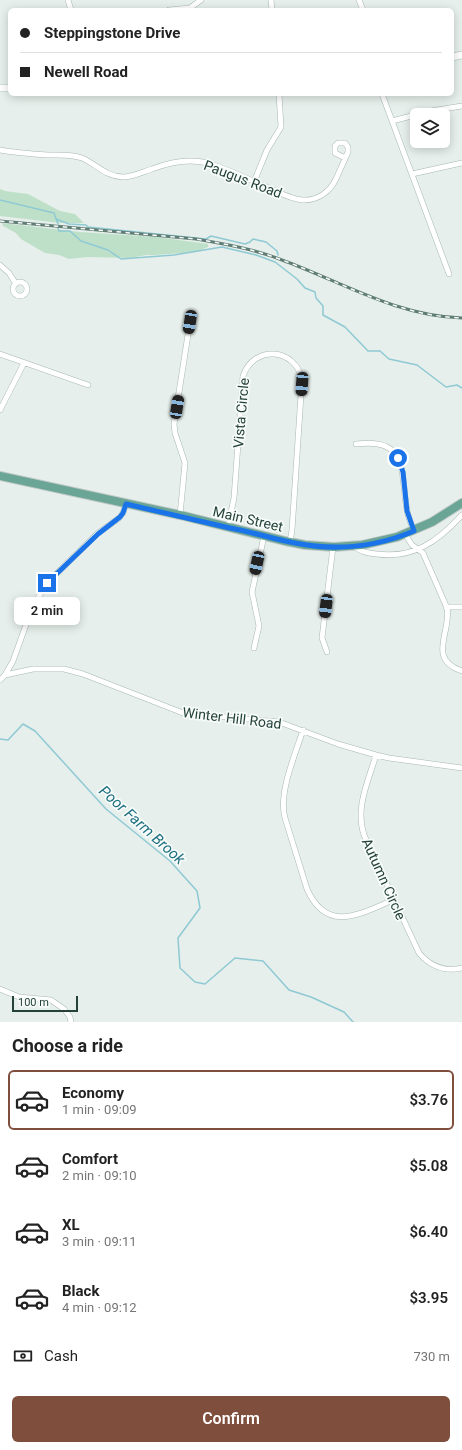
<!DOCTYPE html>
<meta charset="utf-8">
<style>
body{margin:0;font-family:Roboto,sans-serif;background:#f2f2f2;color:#222;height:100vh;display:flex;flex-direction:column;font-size:15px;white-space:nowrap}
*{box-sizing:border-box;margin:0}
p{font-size:13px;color:#767676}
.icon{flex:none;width:22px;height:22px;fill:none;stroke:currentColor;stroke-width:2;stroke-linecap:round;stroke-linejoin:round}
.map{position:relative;height:1022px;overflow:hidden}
.side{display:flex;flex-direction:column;background:#fff;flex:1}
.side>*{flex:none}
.hud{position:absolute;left:8px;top:8px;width:446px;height:88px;border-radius:6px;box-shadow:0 2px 10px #0003;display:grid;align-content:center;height:88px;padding:0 12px;background:#fff}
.controls{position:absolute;left:410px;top:108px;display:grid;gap:8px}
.controls a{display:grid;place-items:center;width:40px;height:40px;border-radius:6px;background:#fff;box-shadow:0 2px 10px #0003;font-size:20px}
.scale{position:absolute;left:12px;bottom:10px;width:66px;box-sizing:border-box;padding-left:4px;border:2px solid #24423a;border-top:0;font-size:11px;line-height:14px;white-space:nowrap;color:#24423a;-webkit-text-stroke:3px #f7fbf9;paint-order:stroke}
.end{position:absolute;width:18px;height:18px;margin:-9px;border:5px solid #1a73e8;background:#fff;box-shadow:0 0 0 2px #fff}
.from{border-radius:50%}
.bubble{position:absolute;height:28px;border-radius:6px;background:#fff;box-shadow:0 2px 10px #0003;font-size:13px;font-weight:600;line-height:28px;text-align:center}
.car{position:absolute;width:12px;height:24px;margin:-12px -6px;border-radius:5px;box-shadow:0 0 3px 1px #0007;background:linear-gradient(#222 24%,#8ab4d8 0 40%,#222 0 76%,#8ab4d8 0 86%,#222 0)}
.hud b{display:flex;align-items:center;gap:14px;height:38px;font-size:15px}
.hud b+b{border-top:1px solid #e0e0e0}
.hud i{width:10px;height:10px;background:#222}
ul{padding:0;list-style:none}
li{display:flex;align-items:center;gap:12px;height:60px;margin:0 8px 6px;padding:0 4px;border:2px solid transparent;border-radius:6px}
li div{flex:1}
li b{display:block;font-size:15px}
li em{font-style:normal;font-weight:600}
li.selected{border-color:#804e3d}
li>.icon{width:36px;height:36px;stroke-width:1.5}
h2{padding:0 12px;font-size:18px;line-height:48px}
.pay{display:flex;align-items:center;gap:10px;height:44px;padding:0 12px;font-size:15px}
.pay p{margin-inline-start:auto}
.primary-button{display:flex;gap:8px;margin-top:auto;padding:8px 12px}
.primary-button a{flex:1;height:46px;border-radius:6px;background:#804e3d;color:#fff;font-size:16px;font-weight:600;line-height:46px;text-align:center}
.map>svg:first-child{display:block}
</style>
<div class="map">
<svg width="462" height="1022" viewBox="0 0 462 1022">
<rect width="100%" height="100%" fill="#e6efeb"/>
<path fill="#bfe0c8" d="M0,189L5,191L28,194L60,211L75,214L84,223H60L0,216Z
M2,223L80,232L157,237L208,244V247L196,252L155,255H146L131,258L88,257L69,259L59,255L45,253L21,239L16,233L3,226Z"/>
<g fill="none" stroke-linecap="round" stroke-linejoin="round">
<path stroke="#8ec9d4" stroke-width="1.5" d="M0,200L54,213L58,224
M56,219L69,224L86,225L88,227L206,239L211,236L245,244L250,242L253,239L266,242L277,251L278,255
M58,228L59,231H70L81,241L108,250L121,259L174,255L222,247L256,255L275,262L297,279L305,288L315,292L316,298L323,306V315L345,327L368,351H380L389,359L417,365L446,387L457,385L462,388
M0,739L8,740L23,724L35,731L106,809L170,861L197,891L200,908L178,938L180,968L195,982L205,984L235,958L263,961L289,990L311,997L344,1012L353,1022"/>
<defs>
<path id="street" d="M68,0L71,10
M271,0L272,10
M359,0L363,10
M169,10L190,8L201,0
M382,94L449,274
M392,121L431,111L462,106
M0,150C16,153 32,154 48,155C60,155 71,154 82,158C96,164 106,177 123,177C133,177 142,172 152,169C170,162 192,158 211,164C232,171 253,181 273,190C282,194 292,199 302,200C317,201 330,192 336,179L348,152V147L345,143H338L335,146V153L345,158
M412,174L462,163
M254,182L267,150L281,127L279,94
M0,265L9,273L16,284
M13 289a7 7 0 1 1 14 0a7 7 0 1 1-14 0Z
M0,354L88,385
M0,410L24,363
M356,444C410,437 400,473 407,510C408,517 411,524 414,531
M180,515L185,463L175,433L174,424L190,322
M228,527L234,498L243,376C254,344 296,348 302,380L292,530L290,542
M405,534L412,545L423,553L447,608C452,631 426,659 462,671
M354,546C360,552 369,553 377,554C414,559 438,541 462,515
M446,607H462
M254,648L259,626L252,592L264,536
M327,652L322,638L333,547
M5,675L33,669H64L83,674L183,713L279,722L338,744L376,755L389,758L462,768
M0,680L5,675L13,661L32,608L47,583L97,534L119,518L123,513L126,504
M303,730C295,755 278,794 285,818L307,889C327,934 360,914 393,900
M376,755C368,782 355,808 364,835L419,953C430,966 445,972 462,968
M0,989L19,997L51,1000L64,1009L70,1017L71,1022"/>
<path id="secondary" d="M452,57L462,55
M0,88H10"/>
<path id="primary" d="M0,476L180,515L285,541L305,545L334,547L362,545L397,537L432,522L462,503"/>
</defs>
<use href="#street" stroke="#a8b8b2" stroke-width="6"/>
<use href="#secondary" stroke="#a4bbb3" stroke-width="8"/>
<use href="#primary" stroke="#c2cac8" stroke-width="10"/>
<use href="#street" stroke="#fff" stroke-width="5"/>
<use href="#secondary" stroke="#fff" stroke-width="7"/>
<use href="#primary" stroke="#6aa596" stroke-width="8"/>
<defs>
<path id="rail" d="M0,221L196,239C225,244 254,249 282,260C342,282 396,316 462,318"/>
</defs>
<use href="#rail" stroke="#5f7d75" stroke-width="3"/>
<use href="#rail" stroke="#f7fbf9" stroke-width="1.5" stroke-dasharray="4.5" stroke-linecap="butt"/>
</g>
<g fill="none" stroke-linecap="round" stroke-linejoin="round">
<path stroke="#1a73e8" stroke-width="5" d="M47,583L98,534L120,517L123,513L126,504C160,512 195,520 230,528C252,532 273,539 295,543C335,551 376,547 414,531L407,511L403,472L398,458"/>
</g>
<g text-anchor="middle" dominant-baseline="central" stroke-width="3.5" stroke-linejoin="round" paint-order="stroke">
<g font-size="14" fill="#24423a" stroke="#f7fbf9">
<text transform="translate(243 179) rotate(21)">Paugus Road</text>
<text transform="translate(241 413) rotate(-85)">Vista Circle</text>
<text transform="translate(248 519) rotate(13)">Main Street</text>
<text transform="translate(232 718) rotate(7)">Winter Hill Road</text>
<text transform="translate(384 879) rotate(66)">Autumn Circle</text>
</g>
<g font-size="15" font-style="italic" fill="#1c6f80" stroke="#f7fbf9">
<text transform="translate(142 825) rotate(42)">Poor Farm Brook</text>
</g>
</g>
</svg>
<div class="controls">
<a><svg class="icon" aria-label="layers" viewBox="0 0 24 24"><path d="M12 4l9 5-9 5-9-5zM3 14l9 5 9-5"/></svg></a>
</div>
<div class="scale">100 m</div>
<i class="end from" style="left:398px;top:458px"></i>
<i class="end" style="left:47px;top:583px"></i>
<div class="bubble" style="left:14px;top:597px;width:66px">2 min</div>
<i class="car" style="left:190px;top:322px;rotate:189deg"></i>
<i class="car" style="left:302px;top:384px;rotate:184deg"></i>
<i class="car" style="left:177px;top:407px;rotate:9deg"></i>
<i class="car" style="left:257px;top:563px;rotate:192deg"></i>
<i class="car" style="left:326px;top:606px;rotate:187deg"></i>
<div class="hud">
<b><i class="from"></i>Steppingstone Drive</b>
<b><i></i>Newell Road</b>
</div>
</div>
<section class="side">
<h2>Choose a ride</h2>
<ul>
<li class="selected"><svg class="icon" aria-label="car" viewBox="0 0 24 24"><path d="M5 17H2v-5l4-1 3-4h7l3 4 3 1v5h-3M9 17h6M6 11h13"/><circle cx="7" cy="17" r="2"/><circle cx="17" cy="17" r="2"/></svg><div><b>Economy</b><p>1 min · 09:09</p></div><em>$3.76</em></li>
<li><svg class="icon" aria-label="car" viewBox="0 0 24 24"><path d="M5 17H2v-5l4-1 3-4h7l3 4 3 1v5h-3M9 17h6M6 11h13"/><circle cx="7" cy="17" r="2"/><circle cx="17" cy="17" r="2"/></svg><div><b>Comfort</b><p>2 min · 09:10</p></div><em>$5.08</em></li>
<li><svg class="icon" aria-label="car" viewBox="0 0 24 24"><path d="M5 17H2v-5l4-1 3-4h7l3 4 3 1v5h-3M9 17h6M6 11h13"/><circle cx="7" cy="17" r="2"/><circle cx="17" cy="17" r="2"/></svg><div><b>XL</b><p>3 min · 09:11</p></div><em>$6.40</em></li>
<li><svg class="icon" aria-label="car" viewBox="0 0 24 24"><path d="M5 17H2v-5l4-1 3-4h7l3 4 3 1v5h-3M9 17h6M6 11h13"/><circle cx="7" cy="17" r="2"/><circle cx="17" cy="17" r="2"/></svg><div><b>Black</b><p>4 min · 09:12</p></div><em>$3.95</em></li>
</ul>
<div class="pay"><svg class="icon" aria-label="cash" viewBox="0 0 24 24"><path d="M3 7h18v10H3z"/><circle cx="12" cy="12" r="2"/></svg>Cash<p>730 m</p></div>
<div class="primary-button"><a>Confirm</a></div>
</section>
